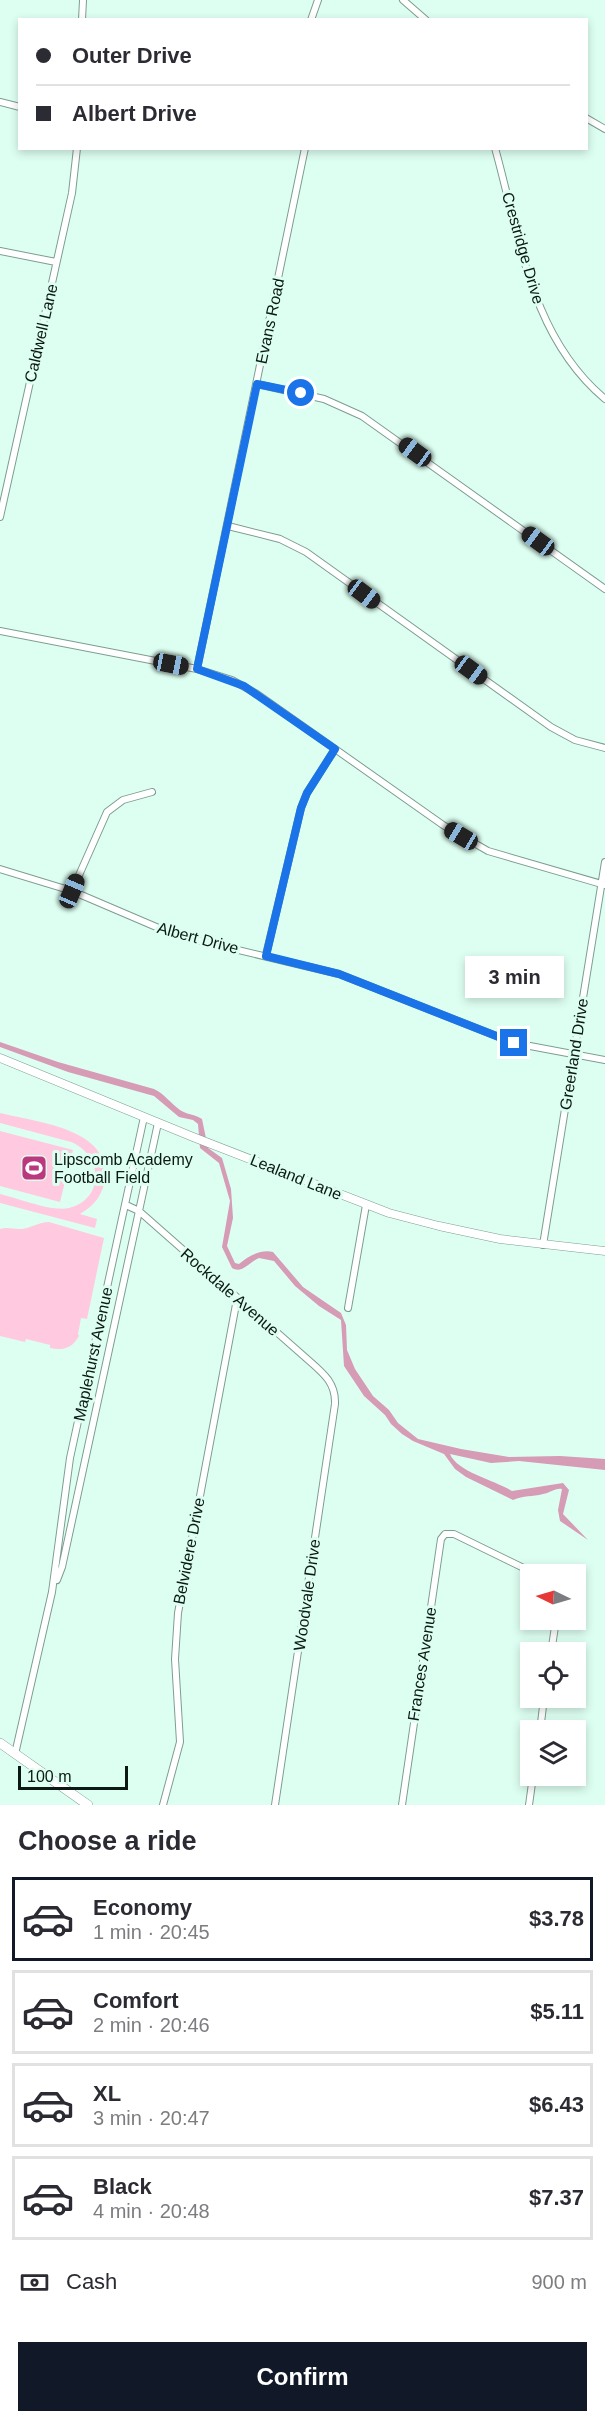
<!DOCTYPE html>
<meta charset="utf-8">
<style>
body{margin:0;font-family:Arial,sans-serif;background:#f2f2f3;color:#2b2b33;height:100vh;display:flex;flex-direction:column;font-size:22px;white-space:nowrap}
*{box-sizing:border-box;margin:0}
p{font-size:20px;color:#7c7c81}
.icon{flex:none;width:33px;height:33px;fill:none;stroke:currentColor;stroke-width:2;stroke-linecap:round;stroke-linejoin:round}
.map{position:relative;height:1805px;overflow:hidden}
.drawer{display:flex;flex-direction:column;background:#fff;flex:1}
.drawer>*{flex:none}
.banner{position:absolute;left:18px;top:18px;width:570px;height:132px;border-radius:0px;box-shadow:0 3px 9px #0003;display:grid;align-content:center;height:132px;padding:0 18px;background:#fff}
.needle{width:39px;rotate:275deg}
.controls{position:absolute;left:520px;top:1564px;display:grid;gap:12px}
.controls a{display:grid;place-items:center;width:66px;height:66px;border-radius:0px;background:#fff;box-shadow:0 3px 9px #0003;font-size:30px}
.scale{position:absolute;left:18px;bottom:15px;width:110px;box-sizing:border-box;padding-left:6px;border:3px solid #0c1814;border-top:0;font-size:16px;line-height:21px;white-space:nowrap;color:#0c1814;-webkit-text-stroke:4px #ddfff1;paint-order:stroke}
.end{position:absolute;width:27px;height:27px;margin:-14px;border:8px solid #1a73e8;background:#fff;box-shadow:0 0 0 3px #fff}
.from{border-radius:50%}
.bubble{position:absolute;height:42px;border-radius:0px;background:#fff;box-shadow:0 3px 9px #0003;font-size:20px;font-weight:800;line-height:42px;text-align:center}
.car{position:absolute;width:18px;height:36px;margin:-18px -9px;border-radius:8px;box-shadow:0 0 4px 2px #0007;background:linear-gradient(#222 24%,#8ab4d8 0 40%,#222 0 76%,#8ab4d8 0 86%,#222 0)}
.banner b{display:flex;align-items:center;gap:21px;height:57px;font-size:22px}
.banner b+b{border-top:2px solid #e1e1e2}
.banner i{width:15px;height:15px;background:#2b2b33}
ul{padding:0;list-style:none}
li{display:flex;align-items:center;gap:18px;height:84px;margin:0 12px 9px;padding:0 6px;border:3px solid #e1e1e2;border-radius:0px}
li div{flex:1}
li b{display:block;font-size:22px}
li em{font-style:normal;font-weight:800}
li.on{border-color:#111827}
li>.icon{width:54px;height:54px;stroke-width:1.5}
h2{padding:0 18px;font-size:27px;line-height:72px}
.pay{display:flex;align-items:center;gap:15px;height:66px;padding:0 18px;font-size:22px}
.pay p{margin-inline-start:auto}
.primary-button{display:flex;gap:12px;margin-top:auto;padding:12px 18px}
.primary-button a{flex:1;height:69px;border-radius:0px;background:#111827;color:#fff;font-size:24px;font-weight:800;line-height:69px;text-align:center}
.map>svg:first-child{display:block}
</style>
<div class="map">
<svg width="605" height="1805" viewBox="0 0 605 1805">
<rect width="100%" height="100%" fill="#ddfff1"/>
<path fill="#ffcae0" d="M0,1113C36,1122 109,1128 105,1177C104,1194 94,1206 80,1214L97,1219L95,1228L0,1203V1194C18,1198 51,1212 69,1208C105,1199 103,1155 71,1142L0,1123Z
M0,1131L73,1150L60,1202L0,1186Z
M49,1222L104,1238L87,1319L81,1318L78,1334L79,1336C72,1348 64,1351 50,1348V1345L26,1339L25,1342L0,1336V1229C8,1227 13,1229 20,1229C29,1229 39,1222 49,1222Z"/>
<path fill="#d69bb5" d="M0,1042L58,1062L154,1089C166,1095 170,1103 180,1110C187,1115 195,1114 202,1119L208,1148L222,1158L231,1189L233,1218L227,1246L235,1263L239,1264C248,1256 261,1249 273,1252L303,1287L341,1313L346,1325L347,1350L355,1369L373,1396L389,1410L398,1423L418,1439L461,1449L509,1457L560,1456L605,1459V1470L519,1461L491,1463L450,1454C457,1472 497,1481 512,1491L563,1483L569,1490L563,1514L588,1540L560,1521L558,1510L562,1489C554,1488 551,1493 543,1494C532,1497 524,1495 513,1500L466,1477L455,1469L444,1454L413,1441L402,1434L391,1424L385,1415L364,1396L344,1366L341,1320L319,1306L295,1286L274,1261L259,1258C249,1262 242,1274 232,1268L222,1247L230,1201L219,1163L200,1148L198,1124L193,1120L179,1117L154,1096L68,1072L0,1047Z"/>
<g fill="none" stroke-linecap="round" stroke-linejoin="round">
<defs>
<path id="minor" d="M403,0L426,20
M82,20L83,0
M311,20L318,0
M0,102L20,107
M586,118L605,129
M495,148C520,237 530,336 605,399
M0,251L56,262
M257,384L324,399L362,416L605,589
M0,517L72,193L77,148
M228,526L280,539L306,552L551,727L575,740L605,748
M0,631L197,669L232,680L257,694L443,825L488,851L605,885
M197,669L305,148
M0,869L72,891L175,935L339,974L514,1043L605,1060
M72,891L107,812L123,800L152,792
M266,955L301,808L307,793L335,749
M126,1205L139,1211L306,1358C322,1372 336,1382 335,1404L275,1805
M543,1245L605,862
M348,1308L366,1205
M57,1580L62,1567L158,1123
M551,1653L556,1620
M540,1731L544,1698
M15,1754L52,1592L70,1458L144,1117
M163,1805L180,1742L175,1659L178,1613L237,1299
M402,1805L441,1539L445,1534H454L538,1575
M529,1805L533,1776"/>
<path id="tertiary" d="M0,1058L193,1137L389,1213L439,1226L500,1239L605,1251"/>
<path id="secondary" d="M0,1743L88,1805"/>
</defs>
<use href="#minor" stroke="#7e9d91" stroke-width="8"/>
<use href="#tertiary" stroke="#7e9d91" stroke-width="9"/>
<use href="#secondary" stroke="#7e9d91" stroke-width="10"/>
<use href="#minor" stroke="#fff" stroke-width="6"/>
<use href="#tertiary" stroke="#fff" stroke-width="8"/>
<use href="#secondary" stroke="#fff" stroke-width="9"/>
</g>
<g fill="none" stroke-linecap="round" stroke-linejoin="round">
<path stroke="#1a73e8" stroke-width="8" d="M301,393L257,384L197,669L244,686L335,749L307,793L301,808L266,956L339,974L514,1043"/>
</g>
<defs>
<symbol id="stadium-square" viewBox="-11 -11 22 22"><rect x="-9" y="-9" width="18" height="18" rx="4" fill="#bb387f" stroke="#ddfff1"/><path d="M0-5a6.5 5 0 1 0 0 10a6.5 5 0 1 0 0-10ZM-3.5-1.8h7v3.6h-7Z" fill="#fff"/></symbol>
</defs>
<g fill-rule="evenodd">
<use href="#stadium-square" x="19" y="1153" width="30" height="30"/>
</g>
<g text-anchor="middle" dominant-baseline="central" stroke-width="6" stroke-linejoin="round" paint-order="stroke">
<g font-size="16" fill="#0c1814" stroke="#ddfff1">
<text transform="translate(523 248) rotate(74)">Crestridge Drive</text>
<text transform="translate(270 321) rotate(-78)">Evans Road</text>
<text transform="translate(41 333) rotate(-77)">Caldwell Lane</text>
<text transform="translate(198 938) rotate(15)">Albert Drive</text>
<text transform="translate(574 1054) rotate(-81)">Greerland Drive</text>
<text transform="translate(296 1177) rotate(22)">Lealand Lane</text>
<text transform="translate(230 1292) rotate(41)">Rockdale Avenue</text>
<text transform="translate(93 1354) rotate(-78)">Maplehurst Avenue</text>
<text transform="translate(189 1551) rotate(-79)">Belvidere Drive</text>
<text transform="translate(307 1595) rotate(-82)">Woodvale Drive</text>
<text transform="translate(422 1664) rotate(-81)">Frances Avenue</text>
</g>
<g font-size="16" fill="#0c1814" stroke="#ddfff1" text-anchor="start">
<text x="54" y="1159">Lipscomb Academy<tspan x="54" dy="18">Football Field</tspan></text>
</g>
</g>
</svg>
<div class="controls">
<a><svg class="needle" viewBox="-14 -14 28 28"><path d="M0-13l5 13h-10z" fill="#e53935"/><path d="M0 13l5-13h-10z" fill="#7c7c81"/></svg></a>
<a><svg class="icon" aria-label="locate" viewBox="0 0 24 24"><circle cx="12" cy="12" r="6"/><path d="M12 2v4M12 18v4M2 12h4M18 12h4"/></svg></a>
<a><svg class="icon" aria-label="layers" viewBox="0 0 24 24"><path d="M12 4l9 5-9 5-9-5zM3 14l9 5 9-5"/></svg></a>
</div>
<div class="scale">100 m</div>
<i class="end from" style="left:301px;top:393px"></i>
<i class="end" style="left:514px;top:1043px"></i>
<div class="bubble" style="left:465px;top:956px;width:99px">3 min</div>
<i class="car" style="left:415px;top:452px;rotate:306deg"></i>
<i class="car" style="left:538px;top:541px;rotate:306deg"></i>
<i class="car" style="left:364px;top:594px;rotate:127deg"></i>
<i class="car" style="left:171px;top:664px;rotate:101deg"></i>
<i class="car" style="left:471px;top:670px;rotate:126deg"></i>
<i class="car" style="left:461px;top:836px;rotate:301deg"></i>
<i class="car" style="left:72px;top:891px;rotate:23deg"></i>
<div class="banner">
<b><i class="from"></i>Outer Drive</b>
<b><i></i>Albert Drive</b>
</div>
</div>
<section class="drawer">
<h2>Choose a ride</h2>
<ul>
<li class="on"><svg class="icon" aria-label="car" viewBox="0 0 24 24"><path d="M5 17H2v-5l4-1 3-4h7l3 4 3 1v5h-3M9 17h6M6 11h13"/><circle cx="7" cy="17" r="2"/><circle cx="17" cy="17" r="2"/></svg><div><b>Economy</b><p>1 min · 20:45</p></div><em>$3.78</em></li>
<li><svg class="icon" aria-label="car" viewBox="0 0 24 24"><path d="M5 17H2v-5l4-1 3-4h7l3 4 3 1v5h-3M9 17h6M6 11h13"/><circle cx="7" cy="17" r="2"/><circle cx="17" cy="17" r="2"/></svg><div><b>Comfort</b><p>2 min · 20:46</p></div><em>$5.11</em></li>
<li><svg class="icon" aria-label="car" viewBox="0 0 24 24"><path d="M5 17H2v-5l4-1 3-4h7l3 4 3 1v5h-3M9 17h6M6 11h13"/><circle cx="7" cy="17" r="2"/><circle cx="17" cy="17" r="2"/></svg><div><b>XL</b><p>3 min · 20:47</p></div><em>$6.43</em></li>
<li><svg class="icon" aria-label="car" viewBox="0 0 24 24"><path d="M5 17H2v-5l4-1 3-4h7l3 4 3 1v5h-3M9 17h6M6 11h13"/><circle cx="7" cy="17" r="2"/><circle cx="17" cy="17" r="2"/></svg><div><b>Black</b><p>4 min · 20:48</p></div><em>$7.37</em></li>
</ul>
<div class="pay"><svg class="icon" aria-label="cash" viewBox="0 0 24 24"><path d="M3 7h18v10H3z"/><circle cx="12" cy="12" r="2"/></svg>Cash<p>900 m</p></div>
<div class="primary-button"><a>Confirm</a></div>
</section>
